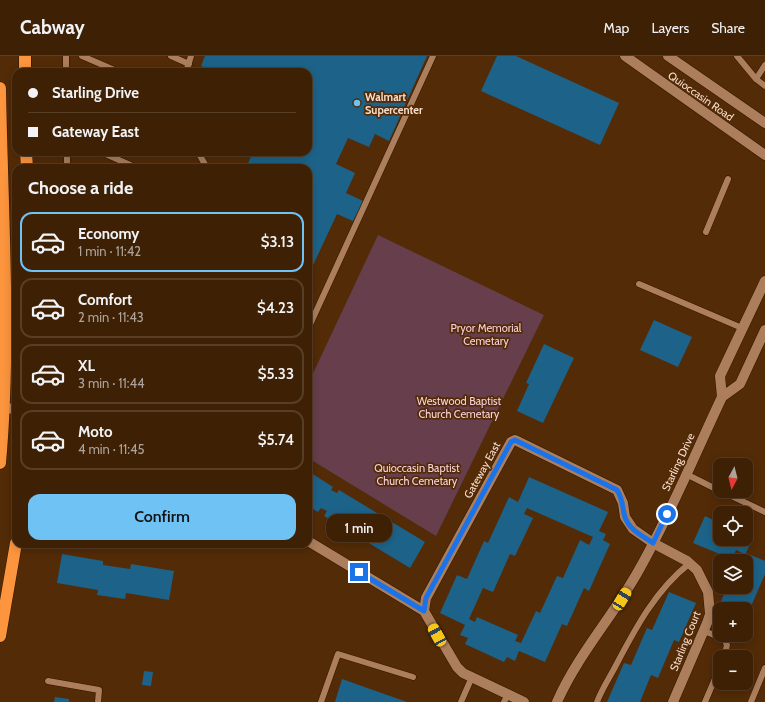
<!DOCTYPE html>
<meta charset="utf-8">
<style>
body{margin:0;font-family:Cabin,sans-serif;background:#45280f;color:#f1f3f6;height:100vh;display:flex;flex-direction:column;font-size:15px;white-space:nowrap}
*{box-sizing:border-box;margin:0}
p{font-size:13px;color:#ada39a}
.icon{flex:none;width:22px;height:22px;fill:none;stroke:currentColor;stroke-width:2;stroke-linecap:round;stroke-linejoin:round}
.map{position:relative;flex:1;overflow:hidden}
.drawer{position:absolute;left:12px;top:108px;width:300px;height:384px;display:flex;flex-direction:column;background:#3e2005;border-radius:12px;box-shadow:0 2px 10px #0003,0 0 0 1px #573e27}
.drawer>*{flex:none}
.banner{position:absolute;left:12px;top:12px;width:300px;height:88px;border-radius:12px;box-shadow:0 2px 10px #0003,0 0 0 1px #573e27;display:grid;align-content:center;height:88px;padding:0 16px;background:#3e2005}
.needle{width:26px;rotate:187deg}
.buttons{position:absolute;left:713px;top:402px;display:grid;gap:8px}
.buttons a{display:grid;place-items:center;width:40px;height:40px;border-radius:8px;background:#3e2005;box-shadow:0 2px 10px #0003,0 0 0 1px #573e27;font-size:20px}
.end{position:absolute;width:18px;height:18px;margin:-9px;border:5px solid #1a73e8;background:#fff;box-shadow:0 0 0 2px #fff}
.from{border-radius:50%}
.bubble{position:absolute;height:28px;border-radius:12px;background:#3e2005;box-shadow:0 2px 10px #0003,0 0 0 1px #573e27;font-size:13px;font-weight:600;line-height:28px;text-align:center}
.car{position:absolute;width:12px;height:24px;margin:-12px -6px;border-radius:5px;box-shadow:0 0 3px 1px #0007;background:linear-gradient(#f5c518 24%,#345 0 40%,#f5c518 0 76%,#345 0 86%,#f5c518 0)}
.banner b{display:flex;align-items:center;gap:14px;height:38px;font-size:15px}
.banner b+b{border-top:1px solid #573e27}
.banner i{width:10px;height:10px;background:#f1f3f6}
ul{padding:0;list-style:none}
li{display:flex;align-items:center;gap:12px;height:60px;margin:0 8px 6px;padding:0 8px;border:2px solid #573e27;border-radius:12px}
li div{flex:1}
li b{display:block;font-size:15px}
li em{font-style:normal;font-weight:600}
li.selected{border-color:#6fc2f4}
li>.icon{width:36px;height:36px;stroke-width:1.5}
h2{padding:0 16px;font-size:18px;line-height:48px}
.action{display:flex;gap:8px;margin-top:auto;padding:8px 16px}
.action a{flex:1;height:46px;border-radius:12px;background:#6fc2f4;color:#111;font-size:16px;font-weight:600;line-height:46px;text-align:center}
header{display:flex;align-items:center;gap:24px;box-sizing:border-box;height:56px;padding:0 20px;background:#3e2005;border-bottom:1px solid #573e27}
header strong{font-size:19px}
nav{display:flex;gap:22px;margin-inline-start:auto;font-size:14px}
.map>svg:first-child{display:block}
</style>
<header>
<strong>Cabway</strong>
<nav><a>Map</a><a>Layers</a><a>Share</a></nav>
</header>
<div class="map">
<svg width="765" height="646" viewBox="0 0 765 646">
<rect width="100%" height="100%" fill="#532b07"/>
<path fill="#663e4c" d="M378,179L544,259L436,480L308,402V328Z"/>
<path fill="#1d6389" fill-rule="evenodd" d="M205,0H427L389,85L375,78L369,91L348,82L336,108L355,117L346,137L363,145L353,165L337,158L308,220V112H246L253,96H308V16H215L201,10Z
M497,0H516L619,47L600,89L481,35Z
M654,264L692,281L678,311L640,294Z
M544,288L574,302L543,367L517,355L529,328L526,327Z
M308,415L333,431L331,434L337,437L339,434L425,486L410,512L324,460L327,455L321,452L318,456L308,450Z
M529,421L608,456L599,475L606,478L603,484L610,488L589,535L584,532L567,570L562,568L545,606L519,595L515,605L507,601L504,606L465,588L468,582L460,579L465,569L440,557L457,519L467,523L484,485L488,487L509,441L518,446ZM527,452L593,481L589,489L580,484L563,522L557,520L540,557L536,555L521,587L515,585L518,579L477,561L475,566L469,563L483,532L493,536L510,498L515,500L533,462L524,458Z
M705,460L720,467V483H746V478L753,481L746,497L765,505V518L746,562V553H727L719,550L727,531H746V505H738L742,497L736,494L732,503L693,487Z
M62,498L103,505V509L130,513L131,508L174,515L169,544L126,537L125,543L97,539L98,534L57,527Z
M669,536L696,547L679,586L674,584L658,622L651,619L640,646H607L624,607L631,609L647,572L652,574Z
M144,615L153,616L151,630L142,629Z
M342,623L407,646H335Z
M55,641L69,643V646H54Z"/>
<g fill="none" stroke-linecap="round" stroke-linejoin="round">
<defs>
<path id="lane" d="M66,0V16
M82,0L119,16
M171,0L189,8
M737,0L756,23
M765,9L756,23L765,30
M186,16L191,0
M67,96V112
M101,96L137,112
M198,96L207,112
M706,176L728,123
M639,228L742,272
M308,273L433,0
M686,418L720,435
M721,435L765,456
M704,575L724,583L727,589L724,601
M48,625L99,634L98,646
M321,646L338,598L413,621
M461,646L472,621
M504,646L508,638
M597,646C601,635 608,624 614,613C634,575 655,534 690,507
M705,646L720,611
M751,646L765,612"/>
<path id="street" d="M4,352L16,353
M308,485L424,555
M524,646L463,617L457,611L424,555L426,542L511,386L515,384L617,434L623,447L625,461L633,473L653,487L687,505L697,514L708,536L710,558L707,567L673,646"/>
<path id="secondary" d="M625,0L765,99
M668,0L765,67
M722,341L720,320L765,225
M557,646C578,598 615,558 640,512C671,457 695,398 722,341L740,328L765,274"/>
<path id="highway" d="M25,0V16
M0,32C2,155 11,285 0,407
M26,96L27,112
M0,580L16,487"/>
</defs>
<use href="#lane" stroke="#321500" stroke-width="7"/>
<use href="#street" stroke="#321500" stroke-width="11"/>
<use href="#secondary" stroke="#321500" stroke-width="11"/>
<use href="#highway" stroke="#321500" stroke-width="13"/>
<use href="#lane" stroke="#ac7e5c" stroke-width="6"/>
<use href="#street" stroke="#ac7e5c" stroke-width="10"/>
<use href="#secondary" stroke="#ac7e5c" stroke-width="10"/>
<use href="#highway" stroke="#fc953e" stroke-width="12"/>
</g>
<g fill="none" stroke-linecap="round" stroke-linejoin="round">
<path stroke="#1a73e8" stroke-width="5" d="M359,516L424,555L426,542L511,386L515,384L617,434C623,443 622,451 625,461C629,474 643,480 653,487L667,458"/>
</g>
<circle fill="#6fc2f4" stroke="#532b07" stroke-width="1.5" cx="357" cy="47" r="4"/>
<g text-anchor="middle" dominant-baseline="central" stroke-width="3.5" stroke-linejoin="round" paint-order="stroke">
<g font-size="11" fill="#f7ddcc" stroke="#532b07">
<text transform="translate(701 40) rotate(35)">Quioccasin Road</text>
<text transform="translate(678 406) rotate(-65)">Starling Drive</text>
<text transform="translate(482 414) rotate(-61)">Gateway East</text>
<text transform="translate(685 585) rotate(-68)">Starling Court</text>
</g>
<g font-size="11" font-weight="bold" fill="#f7ddcc" stroke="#532b07" text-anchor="start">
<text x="365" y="41">Walmart<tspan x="365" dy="13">Supercenter</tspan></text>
</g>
<g font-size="11" fill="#f9d1de" stroke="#532b07">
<text x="486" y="272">Pryor Memorial<tspan x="486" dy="13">Cemetary</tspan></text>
<text x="459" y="345">Westwood Baptist<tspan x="459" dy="13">Church Cemetary</tspan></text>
<text x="417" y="412">Quioccasin Baptist<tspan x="417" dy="13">Church Cemetary</tspan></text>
</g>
</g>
</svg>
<div class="buttons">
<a><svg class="needle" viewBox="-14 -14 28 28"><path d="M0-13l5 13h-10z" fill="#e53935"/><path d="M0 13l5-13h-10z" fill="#ada39a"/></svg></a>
<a><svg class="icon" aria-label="locate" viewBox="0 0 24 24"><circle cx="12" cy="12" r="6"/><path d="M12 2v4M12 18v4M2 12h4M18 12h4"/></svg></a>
<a><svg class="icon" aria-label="layers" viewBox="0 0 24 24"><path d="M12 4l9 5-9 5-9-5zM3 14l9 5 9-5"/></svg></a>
<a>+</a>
<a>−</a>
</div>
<i class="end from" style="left:667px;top:458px"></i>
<i class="end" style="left:359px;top:516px"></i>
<div class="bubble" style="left:326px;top:458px;width:66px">1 min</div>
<i class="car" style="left:622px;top:543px;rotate:31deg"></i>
<i class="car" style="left:437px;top:579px;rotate:331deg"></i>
<div class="banner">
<b><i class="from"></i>Starling Drive</b>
<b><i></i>Gateway East</b>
</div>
<section class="drawer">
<h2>Choose a ride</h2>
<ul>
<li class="selected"><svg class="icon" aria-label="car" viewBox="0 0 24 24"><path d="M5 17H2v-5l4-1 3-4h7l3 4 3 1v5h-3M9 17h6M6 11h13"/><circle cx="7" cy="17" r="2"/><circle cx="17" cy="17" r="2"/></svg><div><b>Economy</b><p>1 min · 11:42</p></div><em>$3.13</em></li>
<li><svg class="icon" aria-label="car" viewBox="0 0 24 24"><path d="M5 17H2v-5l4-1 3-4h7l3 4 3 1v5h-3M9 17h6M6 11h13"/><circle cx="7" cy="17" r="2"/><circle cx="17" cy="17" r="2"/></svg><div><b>Comfort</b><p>2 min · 11:43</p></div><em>$4.23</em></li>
<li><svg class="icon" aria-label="car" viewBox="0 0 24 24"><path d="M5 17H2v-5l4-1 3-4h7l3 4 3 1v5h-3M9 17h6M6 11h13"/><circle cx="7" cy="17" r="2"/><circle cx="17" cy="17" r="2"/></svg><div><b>XL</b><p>3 min · 11:44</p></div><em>$5.33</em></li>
<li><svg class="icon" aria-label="car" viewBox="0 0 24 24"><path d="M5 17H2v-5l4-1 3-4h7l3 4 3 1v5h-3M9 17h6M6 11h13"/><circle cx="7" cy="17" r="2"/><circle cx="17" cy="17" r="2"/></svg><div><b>Moto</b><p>4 min · 11:45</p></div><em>$5.74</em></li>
</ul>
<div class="action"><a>Confirm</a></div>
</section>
</div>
